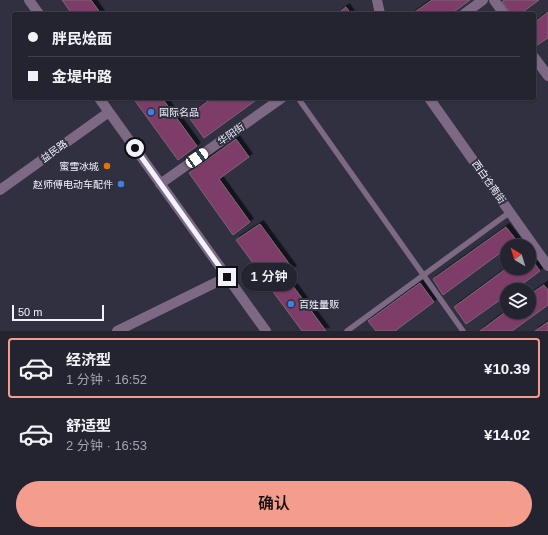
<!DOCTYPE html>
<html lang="zh">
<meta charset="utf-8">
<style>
body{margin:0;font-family:Arial,"Noto Sans SC",sans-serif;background:#2c2c39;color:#f1f3f6;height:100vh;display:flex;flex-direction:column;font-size:15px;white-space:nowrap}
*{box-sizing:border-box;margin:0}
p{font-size:13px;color:#a3a4ab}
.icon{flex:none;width:22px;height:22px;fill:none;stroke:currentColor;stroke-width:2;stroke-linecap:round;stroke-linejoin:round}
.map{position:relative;height:331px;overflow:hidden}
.side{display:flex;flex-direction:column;background:#242431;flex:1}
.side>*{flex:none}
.banner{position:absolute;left:12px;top:12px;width:524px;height:88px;border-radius:4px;box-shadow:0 1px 3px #0004,0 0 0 1px #41414d;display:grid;align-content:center;height:88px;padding:0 16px;background:#242431}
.needle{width:26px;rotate:322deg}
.fabs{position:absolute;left:500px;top:239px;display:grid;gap:8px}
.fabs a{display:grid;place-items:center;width:36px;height:36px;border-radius:50%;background:#242431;box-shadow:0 1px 3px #0004,0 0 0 1px #41414d;font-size:20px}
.scale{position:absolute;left:12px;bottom:10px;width:92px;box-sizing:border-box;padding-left:4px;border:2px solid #f2f2fe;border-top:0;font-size:11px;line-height:14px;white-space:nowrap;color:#f2f2fe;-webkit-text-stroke:3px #303041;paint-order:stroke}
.end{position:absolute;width:18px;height:18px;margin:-9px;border:5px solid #f2f2fe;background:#111;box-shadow:0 0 0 2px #111}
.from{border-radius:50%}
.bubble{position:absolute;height:28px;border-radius:14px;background:#242431;box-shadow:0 1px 3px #0004,0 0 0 1px #41414d;font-size:13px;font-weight:600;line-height:28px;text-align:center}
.car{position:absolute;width:12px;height:24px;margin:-12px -6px;border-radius:5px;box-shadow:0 0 3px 1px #0007;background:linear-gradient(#fff 24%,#345 0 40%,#fff 0 76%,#345 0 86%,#fff 0)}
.banner b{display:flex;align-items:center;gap:14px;height:38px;font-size:15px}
.banner b+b{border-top:1px solid #41414d}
.banner i{width:10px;height:10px;background:#f1f3f6}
ul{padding:7px 0 0;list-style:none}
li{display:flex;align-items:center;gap:12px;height:60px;margin:0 8px 6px;padding:0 8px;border:2px solid transparent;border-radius:4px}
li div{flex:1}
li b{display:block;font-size:15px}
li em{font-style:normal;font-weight:600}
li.selected{border-color:#f49d8d}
li>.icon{width:36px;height:36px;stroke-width:1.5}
.button{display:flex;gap:8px;margin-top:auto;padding:8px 16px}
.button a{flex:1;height:46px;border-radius:24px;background:#f49d8d;color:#111;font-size:16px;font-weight:600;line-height:46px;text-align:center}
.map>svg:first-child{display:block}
</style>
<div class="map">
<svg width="548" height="331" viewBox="0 0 548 331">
<defs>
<filter id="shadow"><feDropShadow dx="3.5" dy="-3.5" stdDeviation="0" flood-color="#0009"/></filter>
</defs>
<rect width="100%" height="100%" fill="#303041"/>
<path fill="#7e3c68" stroke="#7b6672" filter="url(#shadow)" d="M62,0H91L101,14H72Z
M432,0H470L451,14H412Z
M504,0H539L520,14H511L502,2Z
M346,7L351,14H337Z
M548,12V38L534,47V23Z
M133,98H162L197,146L178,160Z
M212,98H259L204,138L188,116Z
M236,139L249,157L219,179L250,222L233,235L189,173Z
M260,224L293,269L270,286L236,240Z
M506,227L517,241L510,246H507V248L443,295L433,279Z
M529,256L540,271L514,290H507V295L466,324L454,307L507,268H529Z
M287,278L326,331H302L271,289Z
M420,283L434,302L395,331H376L368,321Z
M544,285L548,290V305L512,331H480L507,311L529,312V295Z
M548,322V331H535Z"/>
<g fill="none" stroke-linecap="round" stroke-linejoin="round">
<path stroke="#7e6985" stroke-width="5.5" d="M298,98L463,331
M347,331L510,212"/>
<path stroke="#7e6985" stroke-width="10" d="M377,0L380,14
M494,0L504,14
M464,14L483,0
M534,57L548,76
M429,98L548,266
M160,184L282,98
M117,331L227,277"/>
<path stroke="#7e6985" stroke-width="10" d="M29,0L39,14
M99,98L266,331
M0,190L109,112"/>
</g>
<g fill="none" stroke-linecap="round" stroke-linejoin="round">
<path stroke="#f2f2fe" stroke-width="5" d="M135,148L227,277"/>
</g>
<g fill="#3f7fe0" stroke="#303041" stroke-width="1.5">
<circle cx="151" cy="112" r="4"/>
<circle cx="121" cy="184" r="4"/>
<circle cx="291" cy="304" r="4"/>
</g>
<circle fill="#e8710a" stroke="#303041" stroke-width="1.5" cx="107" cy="166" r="4"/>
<g text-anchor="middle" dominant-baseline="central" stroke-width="4" stroke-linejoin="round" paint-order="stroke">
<g font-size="10" fill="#f2f2fe" stroke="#303041" text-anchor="start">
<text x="159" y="112">国际名品</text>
<text x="99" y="166" text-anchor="end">蜜雪冰城</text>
<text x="113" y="184" text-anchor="end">赵师傅电动车配件</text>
<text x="299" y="304">百姓量贩</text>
</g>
<g font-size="10" fill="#f2f2fe" stroke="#303041">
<text transform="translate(231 134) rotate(-35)">华阳街</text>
<text transform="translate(54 151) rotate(-36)">益民路</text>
<text transform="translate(489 182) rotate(55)">西白仓南街</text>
</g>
</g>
</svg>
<div class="fabs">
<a><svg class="needle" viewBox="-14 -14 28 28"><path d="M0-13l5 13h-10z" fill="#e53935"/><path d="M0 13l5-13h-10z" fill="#a3a4ab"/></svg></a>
<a><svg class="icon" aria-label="layers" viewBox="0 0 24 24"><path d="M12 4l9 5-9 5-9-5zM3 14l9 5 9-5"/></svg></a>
</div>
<div class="scale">50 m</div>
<i class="end from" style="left:135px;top:148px"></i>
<i class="end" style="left:227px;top:277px"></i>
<div class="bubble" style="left:241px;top:263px;width:56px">1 分钟</div>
<i class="car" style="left:197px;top:158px;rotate:55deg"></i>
<div class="banner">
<b><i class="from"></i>胖民烩面</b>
<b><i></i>金堤中路</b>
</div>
</div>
<section class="side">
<ul>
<li class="selected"><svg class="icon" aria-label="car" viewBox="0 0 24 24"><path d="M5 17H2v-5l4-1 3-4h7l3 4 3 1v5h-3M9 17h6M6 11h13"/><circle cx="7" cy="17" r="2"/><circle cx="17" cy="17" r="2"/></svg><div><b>经济型</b><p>1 分钟 · 16:52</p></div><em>¥10.39</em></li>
<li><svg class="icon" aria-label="car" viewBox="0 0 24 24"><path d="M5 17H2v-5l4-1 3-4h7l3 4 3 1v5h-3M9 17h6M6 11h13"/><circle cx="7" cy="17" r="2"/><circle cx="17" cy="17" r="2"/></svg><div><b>舒适型</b><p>2 分钟 · 16:53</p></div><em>¥14.02</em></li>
</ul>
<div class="button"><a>确认</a></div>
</section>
